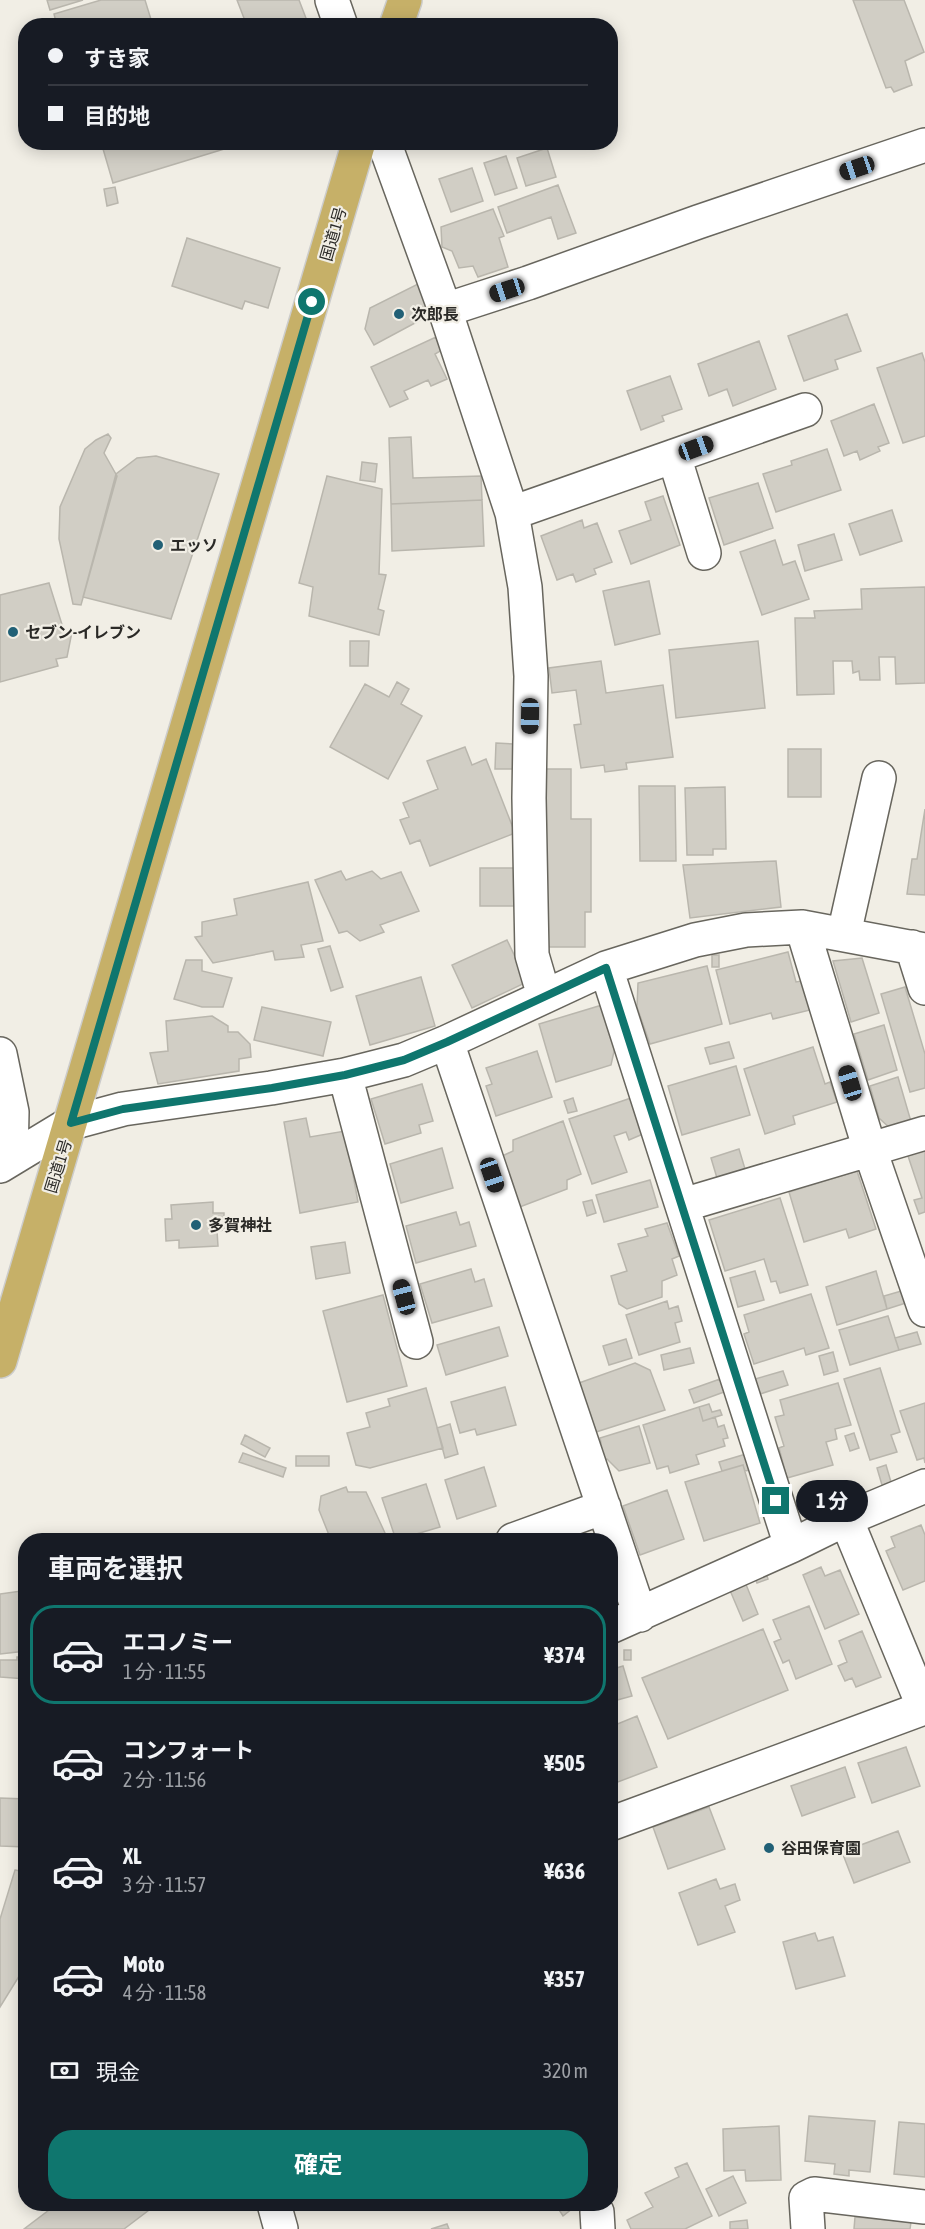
<!DOCTYPE html>
<html lang="ja">
<meta charset="utf-8">
<style>
body{margin:0;font-family:"Asap Condensed","Noto Sans JP",sans-serif;background:#242831;color:#f1f3f6;height:100vh;display:flex;flex-direction:column;font-size:22px;white-space:nowrap}
*{box-sizing:border-box;margin:0}
p{font-size:20px;color:#9ea1a6}
.icon{flex:none;width:33px;height:33px;fill:none;stroke:currentColor;stroke-width:2;stroke-linecap:round;stroke-linejoin:round}
.map{position:relative;flex:1;overflow:hidden}
.panel{position:absolute;left:18px;top:1533px;width:600px;height:678px;display:flex;flex-direction:column;background:#171b24;border-radius:24px;box-shadow:0 3px 15px #0003}
.panel>*{flex:none}
.guide{position:absolute;left:18px;top:18px;width:600px;height:132px;border-radius:24px;box-shadow:0 3px 15px #0003;display:grid;align-content:center;height:132px;padding:0 30px;background:#171b24}
.end{position:absolute;width:27px;height:27px;margin:-14px;border:8px solid #0f766e;background:#fff;box-shadow:0 0 0 3px #fff}
.from{border-radius:50%}
.bubble{position:absolute;height:42px;border-radius:21px;background:#171b24;box-shadow:0 3px 15px #0003;font-size:20px;font-weight:700;line-height:42px;text-align:center}
.car{position:absolute;width:18px;height:36px;margin:-18px -9px;border-radius:8px;box-shadow:0 0 4px 2px #0007;background:linear-gradient(#222 24%,#8ab4d8 0 40%,#222 0 76%,#8ab4d8 0 86%,#222 0)}
.guide b{display:flex;align-items:center;gap:21px;height:57px;font-size:22px}
.guide b+b{border-top:2px solid #363941}
.guide i{width:15px;height:15px;background:#f1f3f6}
ul{padding:0;list-style:none}
li{display:flex;align-items:center;gap:18px;height:99px;margin:0 12px 9px;padding:0 18px;border:3px solid transparent;border-radius:24px}
li div{flex:1}
li b{display:block;font-size:22px}
li em{font-style:normal;font-weight:700}
li.on{border-color:#0f766e}
li>.icon{width:54px;height:54px;stroke-width:1.5}
h2{padding:0 30px;font-size:27px;line-height:72px}
.pay{display:flex;align-items:center;gap:15px;height:66px;padding:0 30px;font-size:22px}
.pay p{margin-inline-start:auto}
.action{display:flex;gap:12px;margin-top:auto;padding:12px 30px}
.action a{flex:1;height:69px;border-radius:24px;background:#0f766e;color:#fff;font-size:24px;font-weight:700;line-height:69px;text-align:center}
.map>svg:first-child{display:block}
</style>
<div class="map">
<svg width="925" height="2229" viewBox="0 0 925 2229">
<rect width="100%" height="100%" fill="#f1eee5"/>
<path fill="#d1cec5" stroke="#b9b6ad" stroke-width="1.5" d="M47,0H83L50,10Z
M101,0H145L153,26H57L54,14Z
M237,0H299L309,26H247Z
M853,0H904L924,52L905,61L912,85L894,92L891,87L886,88Z
M101,142H247L113,183Z
M547,148L556,177L526,186L517,158Z
M506,156L517,188L495,195L484,163Z
M472,168L483,201L451,212L439,179Z
M558,185L576,233L558,239L551,217L507,233L498,207Z
M115,187L118,203L107,206L104,189Z
M493,209L504,236L499,238L508,267L478,277L473,266L459,268L452,251L442,247L441,227Z
M187,238L280,268L268,308L245,301L242,309L172,286Z
M420,283L425,294L428,316L374,345L365,329L370,308Z
M847,314L861,351L835,360L838,369L804,381L788,336Z
M436,337L442,350L435,354L447,379L431,386L428,380L404,391L408,399L390,407L371,367Z
M759,341L776,389L733,406L727,389L709,396L698,364Z
M922,353L925,362V436L903,443L877,368Z
M670,376L682,409L662,416L664,421L641,430L627,391Z
M874,404L889,443L878,447L880,451L860,460L857,451L844,456L831,421Z
M108,434L111,438L104,453L117,476L81,605L73,604L59,539L60,507L85,449L96,440Z
M411,437L413,478L481,476L482,500L391,504L389,438Z
M827,449L841,490L776,512L763,474L792,465L791,461Z
M156,456L219,474L171,619L83,597L116,474L137,458Z
M362,462L377,464L375,482L360,480Z
M327,476L382,489L379,574L386,575L378,609L384,611L379,635L309,616L313,587L299,583Z
M758,483L773,528L724,545L709,498Z
M663,496L680,545L631,564L619,531L651,520L645,502Z
M482,500L484,546L392,551L391,504Z
M892,510L902,541L860,555L849,524Z
M582,520L584,528L597,523L612,562L594,569L596,574L576,582L573,574L557,580L541,536Z
M834,534L842,560L805,571L798,545Z
M775,540L783,565L795,561L809,599L762,615L740,552Z
M649,581L660,634L615,645L603,591Z
M49,583L64,631L72,632L67,657L56,659L58,666L0,682V595Z
M925,587V683L896,684L895,657H879L880,680H860L859,671L853,673L852,661H833L834,694L797,695L795,618H815L814,611L862,609L861,589Z
M350,641H369L368,666H350Z
M758,641L765,708L676,718L669,650Z
M601,661L606,693L663,685L673,757L626,763L627,769L605,772L604,765L581,768L574,725L581,724L576,690L552,693L549,668Z
M397,682L409,689L401,704L422,716L388,779L330,747L365,684L389,697Z
M496,743L514,744L513,769H495Z
M465,747L472,765L486,759L515,833L430,866L420,840L410,844L400,820L409,817L403,803L438,789L427,761Z
M788,749H821V797H788Z
M543,769H571V819H591V912H585V947H544Z
M639,786H675L676,861H640Z
M725,787L726,849H713V855H687L685,788Z
M925,809V895L907,894L912,859H917Z
M776,861L781,907L690,918L683,865Z
M480,868H515V906H480Z
M341,871L346,880L372,871L381,879L401,872L419,911L380,925L384,932L360,941L347,931L339,933L315,880Z
M308,882L323,941L301,945L304,957L275,960L273,951L213,963L195,937L202,936V922L237,915L234,899Z
M507,940L527,982L472,1008L452,965Z
M330,946L343,987L331,991L318,949Z
M788,952L796,982L802,981L810,1010L773,1019L771,1013L730,1024L716,970Z
M712,955H719V967H712Z
M862,958L879,1013L851,1022L833,961Z
M186,960H202V971L232,978L223,1007H202L174,999Z
M707,966L722,1024L650,1044L637,1007L638,983Z
M421,977L435,1026L370,1045L356,996Z
M905,987L925,1054V1088L910,1092L881,994Z
M602,1005L615,1047L611,1065L556,1082L539,1024Z
M262,1007L331,1022L323,1056L254,1040Z
M212,1016L228,1026V1032H238L250,1044L251,1057L239,1059V1071L158,1084L150,1053L168,1051L166,1021Z
M884,1025L897,1070L868,1080L854,1034Z
M729,1042L734,1058L710,1064L705,1048Z
M813,1047L825,1084L830,1082L837,1102L793,1116L795,1124L765,1134L744,1069Z
M537,1051L552,1097L496,1116L486,1086L492,1084L486,1068Z
M736,1066L750,1115L682,1135L668,1086Z
M898,1077L912,1125L892,1130L879,1118L870,1086Z
M422,1084L433,1121L419,1125L421,1133L385,1144L371,1099Z
M573,1098L577,1111L568,1113L564,1101Z
M631,1098L643,1134L629,1140L626,1132L614,1136L627,1172L592,1184L569,1119Z
M306,1118L310,1137L345,1131L358,1202L300,1213L284,1122Z
M563,1121L581,1174L567,1180V1189L517,1208L500,1157L513,1151V1140Z
M442,1148L453,1188L401,1203L390,1164Z
M925,1148V1212L919,1214L914,1200L922,1198L907,1153Z
M739,1149L745,1169L717,1178L711,1158Z
M857,1171L876,1229L849,1238L846,1229L804,1242L789,1192Z
M650,1180L658,1207L604,1222L596,1195Z
M780,1198L808,1285L780,1293L776,1281L771,1282L764,1259L725,1271L709,1220Z
M592,1200L596,1213L587,1216L583,1202Z
M213,1202V1213H224V1230L217,1231L218,1246L179,1248V1240L166,1241L165,1219H172L171,1205Z
M456,1212L460,1225L469,1222L476,1246L416,1263L406,1226Z
M667,1223L679,1256L672,1259L677,1275L662,1281V1297L627,1309L619,1304L611,1276L627,1271L618,1244L648,1236L645,1229Z
M345,1242L350,1273L316,1279L311,1247Z
M471,1269L475,1282L484,1279L492,1306L432,1323L420,1284Z
M755,1271L764,1300L738,1307L730,1278Z
M876,1271L887,1309L837,1325L826,1287Z
M905,1290L909,1302L887,1309L884,1296Z
M811,1294L829,1348L806,1355L804,1348L754,1364L744,1334L749,1332L744,1315Z
M383,1295L407,1386L347,1402L323,1311Z
M667,1301L669,1309L678,1306L682,1321L675,1323L680,1342L639,1355L626,1315Z
M888,1316L899,1350L850,1365L839,1330Z
M499,1327L508,1356L446,1375L437,1345Z
M917,1332L921,1344L899,1350L895,1338Z
M626,1339L632,1358L609,1365L603,1346Z
M690,1348L694,1363L664,1370L661,1355Z
M833,1352L838,1371L824,1375L819,1356Z
M635,1363L650,1370L665,1410L596,1432L579,1383Z
M880,1368L900,1432L891,1435L897,1452L870,1460L844,1379Z
M783,1371L788,1385L760,1394L755,1379Z
M720,1379L724,1392L694,1403L689,1390Z
M838,1383L851,1425L835,1429L837,1439L826,1442L833,1465L787,1478L779,1448L784,1446L775,1417L784,1415L780,1400Z
M505,1387L516,1425L477,1435L475,1429L460,1433L451,1402Z
M426,1388L443,1448L370,1468L356,1465L347,1433L370,1427L366,1413L390,1406L388,1399Z
M925,1403V1463L924,1458L917,1460L900,1411Z
M709,1404L712,1412L720,1410L722,1415L703,1421L699,1407Z
M699,1407L703,1421L715,1417L718,1427L724,1425L728,1438L723,1439L725,1446L696,1455L699,1464L670,1473L668,1466L657,1469L643,1425Z
M450,1424L458,1454L445,1458L437,1428Z
M639,1426L650,1463L619,1471L607,1459L599,1460L594,1445L601,1443L600,1438Z
M854,1433L859,1448L850,1451L845,1436Z
M245,1435L270,1448L265,1457L241,1444Z
M243,1453L286,1468L283,1477L239,1462Z
M746,1454L751,1470L745,1471L743,1465L722,1471L719,1462Z
M296,1456H329V1466H296Z
M743,1465L760,1523L704,1541L685,1482Z
M886,1465L891,1482L882,1485L877,1468Z
M484,1467L496,1506L457,1519L445,1480Z
M426,1484L440,1527L396,1540L382,1498Z
M346,1487L348,1492H366L385,1533L369,1539L370,1540H331L319,1510L321,1496Z
M667,1490L684,1539L640,1555L623,1506Z
M921,1525L925,1535V1581L903,1590L886,1551L895,1547L891,1537Z
M821,1567L825,1576L840,1570L859,1614L825,1629L803,1575Z
M766,1573L768,1579L757,1583L755,1577Z
M745,1582L758,1614L743,1621L729,1588Z
M21,1591L26,1624V1651L0,1654V1594Z
M809,1606L832,1664L796,1679L789,1660L783,1663L774,1642L781,1639L773,1620Z
M763,1629L788,1690L668,1739L642,1678Z
M862,1631L881,1677L856,1687L852,1678L845,1681L838,1666L847,1662L839,1641Z
M624,1650H631V1660H624Z
M17,1657H26V1679L0,1677V1660H17Z
M623,1666L632,1696L610,1702V1670Z
M637,1716L657,1767L610,1785V1727Z
M906,1747L920,1786L872,1803L858,1763Z
M845,1767L855,1797L802,1816L791,1786Z
M0,1798L26,1799V1847L0,1846Z
M709,1807L725,1849L668,1869L653,1827Z
M898,1831L910,1862L854,1883L842,1852Z
M15,1870L26,1872V1965L0,2007V1919Z
M716,1879L720,1889L735,1884L740,1900L725,1906L735,1932L698,1945L679,1893Z
M815,1933L818,1941L833,1937L845,1976L796,1989L783,1942Z
M809,2116L875,2121L870,2172L849,2170V2176L834,2174L835,2164L805,2161Z
M899,2122L925,2124V2177L894,2174Z
M779,2126L781,2180L746,2181L745,2170L724,2171L723,2129Z
M687,2163L712,2216L685,2229H631L627,2220L653,2207L645,2193L679,2177L675,2168Z
M733,2176L746,2203L719,2216L706,2189Z
M57,2204H157L124,2229H24Z
M558,2204H575L577,2205L563,2216L556,2205Z
M855,2217L911,2222L910,2229H854Z
M747,2220L748,2229H730V2222Z
M447,2224L449,2229H431Z"/>
<g fill="none" stroke-linecap="round" stroke-linejoin="round">
<defs>
<path id="minor" d="M332,0L341,26
M384,142L445,310L512,513L525,587L531,676L529,798L532,955L544,996
M445,310L528,283L698,222L925,145
M674,456L704,553
M512,513L805,410
M802,927L870,1150L925,1310
M844,934L879,778
M912,947L925,988
M606,968L791,1546L846,1519L925,1486
M447,1042L640,1615
M0,1054L12,1112L11,1159
M345,1075L416,1342
M0,1166L71,1123L123,1109L271,1088L345,1075L404,1060L447,1042L606,968L695,940L746,930L802,927L925,950
M683,1205L925,1133
M513,1540L604,1507
M610,1627L791,1546
M610,1824L924,1708L846,1519
M274,2204L281,2229
M597,2212L598,2229
M808,2229L806,2198L814,2194L925,2207"/>
<path id="highway" d="M396,26L405,0
M0,1361L359,142"/>
</defs>
<use href="#minor" stroke="#68665e" stroke-width="36"/>
<use href="#highway" stroke="#cccccb" stroke-width="36"/>
<use href="#minor" stroke="#fff" stroke-width="33"/>
<use href="#highway" stroke="#c6b068" stroke-width="33"/>
</g>
<g fill="none" stroke-linecap="round" stroke-linejoin="round">
<path stroke="#0f766e" stroke-width="8" d="M312,302L71,1123L123,1109L272,1088L345,1075L404,1060L447,1042L606,968L776,1501"/>
</g>
<g fill="#216076" stroke="#f1eee5" stroke-width="2">
<circle cx="399" cy="314" r="6"/>
<circle cx="158" cy="545" r="6"/>
<circle cx="13" cy="632" r="6"/>
<circle cx="196" cy="1225" r="6"/>
<circle cx="769" cy="1848" r="6"/>
</g>
<g text-anchor="middle" dominant-baseline="central" stroke-width="4.5" stroke-linejoin="round" paint-order="stroke">
<g font-size="16" fill="#2b2a27" stroke="#f1eee5">
<text transform="translate(333 234) rotate(-74)">国道1号</text>
<text transform="translate(58 1166) rotate(-73)">国道1号</text>
</g>
<g font-size="16" font-weight="bold" fill="#2b2a27" stroke="#f1eee5" text-anchor="start">
<text x="411" y="314">次郎長</text>
<text x="170" y="545">エッソ</text>
<text x="25" y="632">セブン-イレブン</text>
<text x="208" y="1225">多賀神社</text>
<text x="781" y="1848">谷田保育園</text>
</g>
</g>
</svg>
<i class="end from" style="left:312px;top:302px"></i>
<i class="end" style="left:776px;top:1501px"></i>
<div class="bubble" style="left:796px;top:1480px;width:72px">1 分</div>
<i class="car" style="left:857px;top:168px;rotate:251deg"></i>
<i class="car" style="left:507px;top:290px;rotate:252deg"></i>
<i class="car" style="left:696px;top:448px;rotate:70deg"></i>
<i class="car" style="left:530px;top:716px;rotate:181deg"></i>
<i class="car" style="left:850px;top:1083px;rotate:343deg"></i>
<i class="car" style="left:492px;top:1175px;rotate:161deg"></i>
<i class="car" style="left:404px;top:1297px;rotate:345deg"></i>
<div class="guide">
<b><i class="from"></i>すき家</b>
<b><i></i>目的地</b>
</div>
<section class="panel">
<h2>車両を選択</h2>
<ul>
<li class="on"><svg class="icon" aria-label="car" viewBox="0 0 24 24"><path d="M5 17H2v-5l4-1 3-4h7l3 4 3 1v5h-3M9 17h6M6 11h13"/><circle cx="7" cy="17" r="2"/><circle cx="17" cy="17" r="2"/></svg><div><b>エコノミー</b><p>1 分 · 11:55</p></div><em>¥374</em></li>
<li><svg class="icon" aria-label="car" viewBox="0 0 24 24"><path d="M5 17H2v-5l4-1 3-4h7l3 4 3 1v5h-3M9 17h6M6 11h13"/><circle cx="7" cy="17" r="2"/><circle cx="17" cy="17" r="2"/></svg><div><b>コンフォート</b><p>2 分 · 11:56</p></div><em>¥505</em></li>
<li><svg class="icon" aria-label="car" viewBox="0 0 24 24"><path d="M5 17H2v-5l4-1 3-4h7l3 4 3 1v5h-3M9 17h6M6 11h13"/><circle cx="7" cy="17" r="2"/><circle cx="17" cy="17" r="2"/></svg><div><b>XL</b><p>3 分 · 11:57</p></div><em>¥636</em></li>
<li><svg class="icon" aria-label="car" viewBox="0 0 24 24"><path d="M5 17H2v-5l4-1 3-4h7l3 4 3 1v5h-3M9 17h6M6 11h13"/><circle cx="7" cy="17" r="2"/><circle cx="17" cy="17" r="2"/></svg><div><b>Moto</b><p>4 分 · 11:58</p></div><em>¥357</em></li>
</ul>
<div class="pay"><svg class="icon" aria-label="cash" viewBox="0 0 24 24"><path d="M3 7h18v10H3z"/><circle cx="12" cy="12" r="2"/></svg>現金<p>320 m</p></div>
<div class="action"><a>確定</a></div>
</section>
</div>
